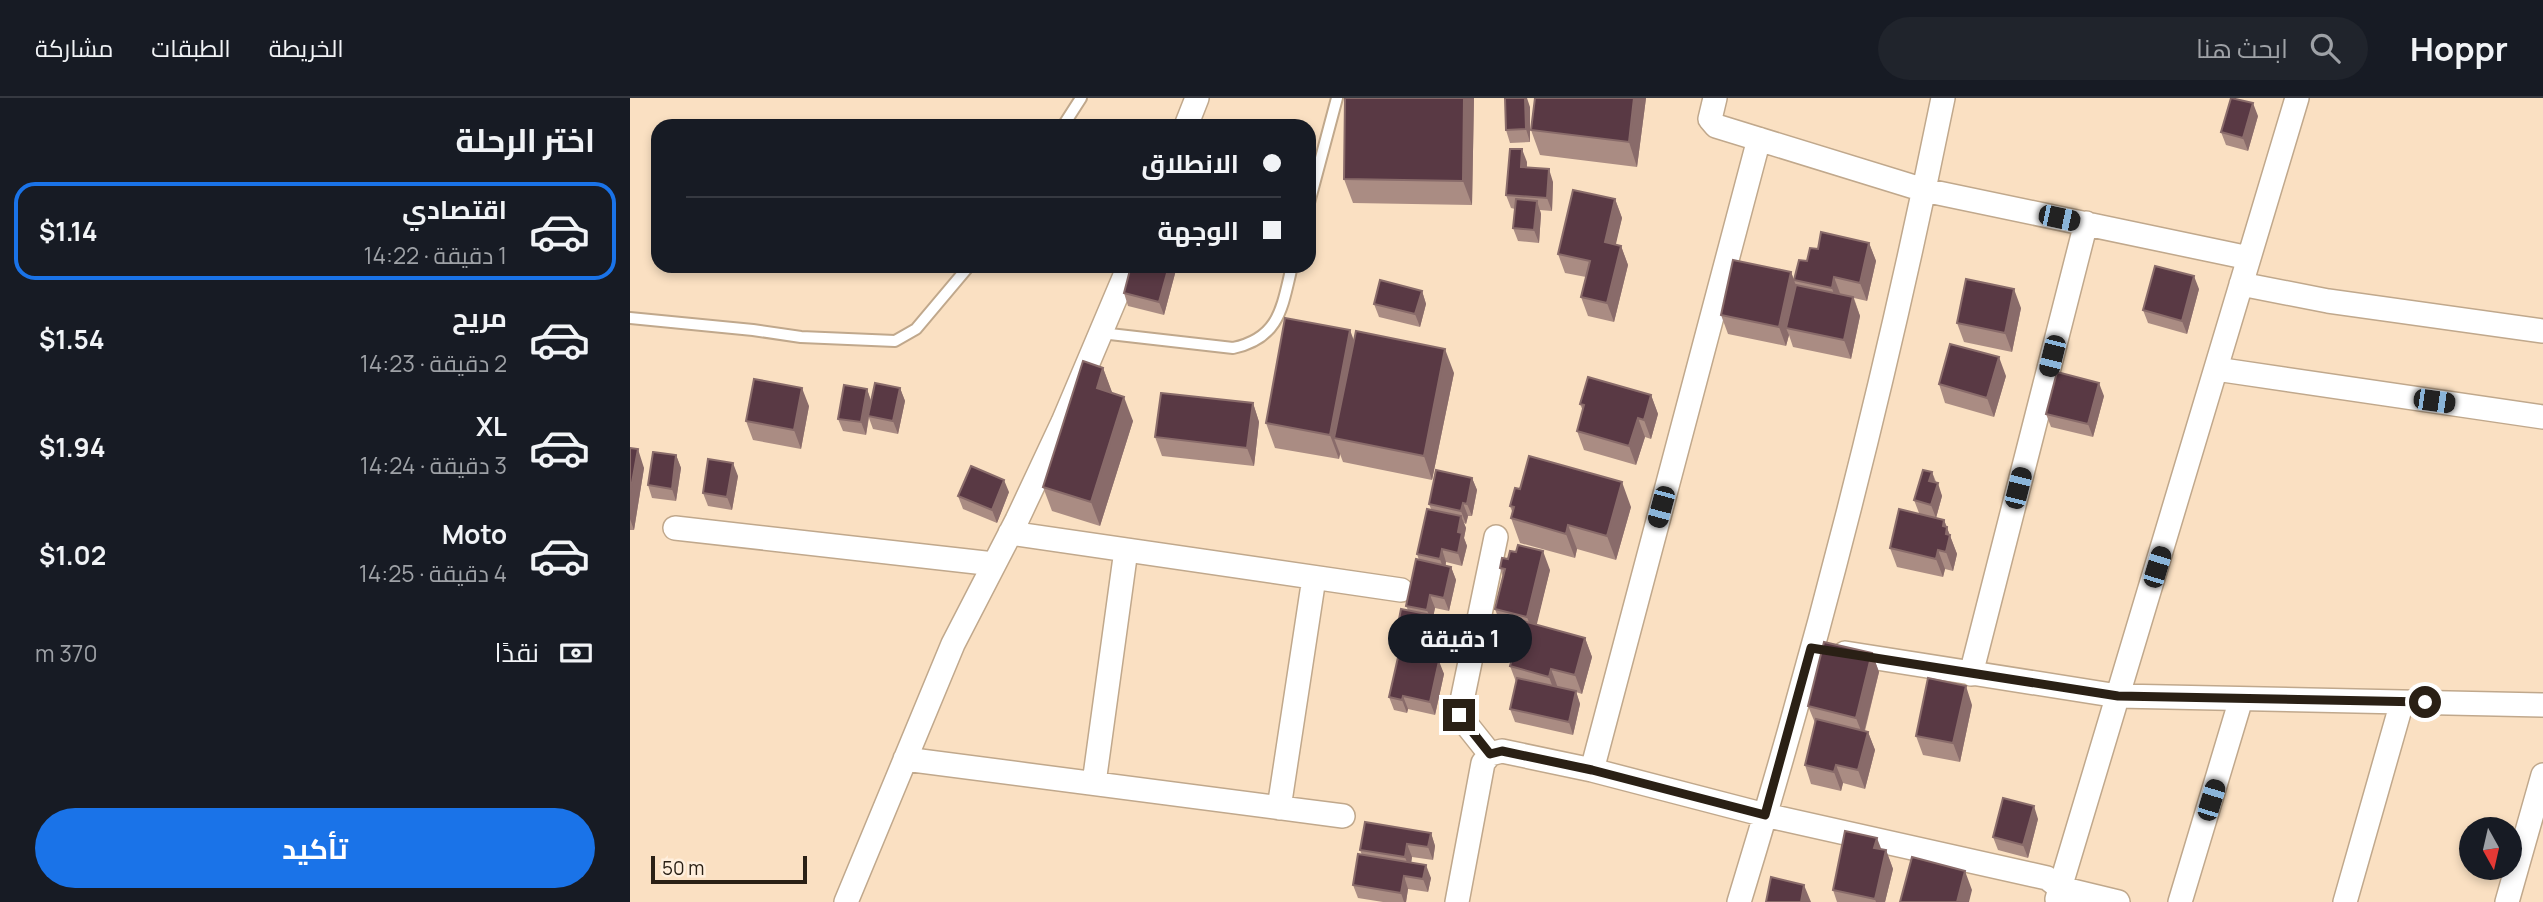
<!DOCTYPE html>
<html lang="ar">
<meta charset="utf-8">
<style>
body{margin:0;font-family:Manrope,Cairo,sans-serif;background:#20242c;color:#f1f3f6;direction:rtl;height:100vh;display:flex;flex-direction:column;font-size:26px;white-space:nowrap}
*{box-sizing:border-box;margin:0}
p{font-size:23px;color:#9ea1a6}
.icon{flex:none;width:38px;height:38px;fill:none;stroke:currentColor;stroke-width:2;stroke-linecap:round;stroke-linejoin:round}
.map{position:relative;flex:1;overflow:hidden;direction:ltr}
.sheet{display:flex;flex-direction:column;background:#171b24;width:630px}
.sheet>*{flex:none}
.top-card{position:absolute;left:21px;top:21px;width:665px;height:154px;border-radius:21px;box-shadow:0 4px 10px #0003;direction:rtl;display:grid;align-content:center;height:154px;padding:0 35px;background:#171b24}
.needle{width:46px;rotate:172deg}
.tools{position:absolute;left:1829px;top:719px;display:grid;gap:14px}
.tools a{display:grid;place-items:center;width:63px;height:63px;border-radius:50%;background:#171b24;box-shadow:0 4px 10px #0003;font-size:35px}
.scale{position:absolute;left:21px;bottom:18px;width:156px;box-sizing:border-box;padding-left:7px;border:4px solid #2a2015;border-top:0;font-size:19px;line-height:24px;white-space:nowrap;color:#2a2015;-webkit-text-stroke:5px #ffefdd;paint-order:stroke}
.end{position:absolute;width:32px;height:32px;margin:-16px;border:9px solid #2a2015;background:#fff;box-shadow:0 0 0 4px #fff}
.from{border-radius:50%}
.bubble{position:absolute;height:49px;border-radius:24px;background:#171b24;box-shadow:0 4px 10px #0003;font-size:23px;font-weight:700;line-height:49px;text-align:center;direction:rtl}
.car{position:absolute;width:21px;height:42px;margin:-21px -10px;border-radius:9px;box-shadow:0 0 5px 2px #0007;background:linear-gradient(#222 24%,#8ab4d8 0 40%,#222 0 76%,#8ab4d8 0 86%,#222 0)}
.top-card b{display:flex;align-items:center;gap:24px;height:66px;font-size:26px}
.top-card b+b{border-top:2px solid #363941}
.top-card i{width:18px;height:18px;background:#f1f3f6}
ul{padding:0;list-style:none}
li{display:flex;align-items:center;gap:21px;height:98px;margin:0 14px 10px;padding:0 21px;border:4px solid transparent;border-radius:21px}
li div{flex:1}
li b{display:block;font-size:26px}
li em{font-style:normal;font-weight:700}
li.current{border-color:#1a73e8}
li>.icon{width:63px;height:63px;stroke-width:1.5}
h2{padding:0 35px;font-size:32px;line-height:84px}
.pay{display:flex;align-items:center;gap:18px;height:77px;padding:0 35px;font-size:26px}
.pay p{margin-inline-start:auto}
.action{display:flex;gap:14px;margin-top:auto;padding:14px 35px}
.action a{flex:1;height:80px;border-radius:42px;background:#1a73e8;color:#fff;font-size:28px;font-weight:700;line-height:80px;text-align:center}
header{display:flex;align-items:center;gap:42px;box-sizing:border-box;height:98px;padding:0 35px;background:#171b24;border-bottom:2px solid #363941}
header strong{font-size:33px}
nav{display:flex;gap:38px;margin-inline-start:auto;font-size:24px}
.search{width:490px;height:63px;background:#20242c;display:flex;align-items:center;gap:18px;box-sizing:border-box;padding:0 24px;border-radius:38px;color:#9ea1a6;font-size:26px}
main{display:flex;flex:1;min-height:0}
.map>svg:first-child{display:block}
</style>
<header>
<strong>Hoppr</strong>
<div class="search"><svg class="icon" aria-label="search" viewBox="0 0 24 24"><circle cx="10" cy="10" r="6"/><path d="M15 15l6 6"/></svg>ابحث هنا</div>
<nav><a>الخريطة</a><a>الطبقات</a><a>مشاركة</a></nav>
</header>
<main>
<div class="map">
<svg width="1913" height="804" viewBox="0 0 1913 804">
<rect width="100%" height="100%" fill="#fae0c2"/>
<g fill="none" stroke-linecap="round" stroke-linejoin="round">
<defs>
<path id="lane" d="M433,28L451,0
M679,105L707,0
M0,220L123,232L171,239L265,243L286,231L339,168
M471,235L603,250C650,240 652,209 662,168"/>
<path id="street" d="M1085,0L1080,21L1086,28L1294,92L1619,160
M556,28L567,0
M1611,186L1698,203L1913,233
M1586,271L1913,319
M45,430L364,466
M380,435L771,492
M1215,555L1488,598L1913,607
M1341,576L1456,125
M860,656L829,617L866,439
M275,661L713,718
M962,672L1129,41
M464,685L496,452
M649,710L684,480
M216,804L323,546L387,422L433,324L499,168
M827,804L853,665L860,656L872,653L962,672L1135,717L1417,780L1430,790L1427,801
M1109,804C1190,540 1258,271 1313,0
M1488,804L1430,790L1667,0
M1550,804L1611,601
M1715,804L1772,604
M1877,804L1913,677"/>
</defs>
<use href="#lane" stroke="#c0a88c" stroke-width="14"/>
<use href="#street" stroke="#c0a88c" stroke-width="26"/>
<use href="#lane" stroke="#fff" stroke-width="10"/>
<use href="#street" stroke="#fff" stroke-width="23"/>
</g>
<path fill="#aa8c83" d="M844,0L842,107L723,105L714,81Z
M1016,0L1007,69L910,57L901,32Z
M900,9V44L880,45L876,32Z
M1628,18L1618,53L1596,47L1591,34Z
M897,64V69L923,84L922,113L910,112L911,116L909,145L888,143L883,130L885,111L881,110L876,97Z
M985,101L992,120L985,147L991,148L998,167L984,224L958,218L951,199L956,179L935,175L928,156Z
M1239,145L1246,163L1237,203L1224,200L1230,218L1221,261L1163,249L1159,237L1156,248L1098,236L1091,217L1161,174L1164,182L1177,163Z
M547,168L534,217L498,208L494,195Z
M1569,191L1557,236L1518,225L1513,212Z
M792,193L796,206L790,229L749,219L744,206Z
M1391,210L1382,254L1334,244L1327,225Z
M724,243L824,275L802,382L713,364L710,356L709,361L645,350L636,325Z
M473,270L482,295L503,323L470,428L422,413L413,389Z
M1376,278L1364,319L1315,305L1309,286Z
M270,290L275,303L268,336L243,331L239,320L236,337L213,333L208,321L237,291L241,303Z
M1021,297L1028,316L1021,341L1015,339L1006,367L954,352L947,333L953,313L950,306Z
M1474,298L1463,339L1421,329L1416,316Z
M623,305L629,324L624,368L532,358L525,339Z
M179,308L171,351L123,342L116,323Z
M0,350L14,370L4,432H0Z
M46,357L51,370L46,403L22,400L18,387Z
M1302,374L1312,398L1306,420L1314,422L1327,456L1323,473L1315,471L1313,479L1267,469L1260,450L1289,415L1284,402Z
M108,378L102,412L78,408L73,395Z
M842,380L847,392L842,418H838L836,426L834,425L836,430L834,440L837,448L832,468L816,464V467L821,469L826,482L819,513L805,510L803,518L812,519L820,543L816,564L808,563L814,576L805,617L778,611L777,615L764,612L759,599L768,559L764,547L778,512L776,508L789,462L787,456L801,411L799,406Z
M890,391L1001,409L986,462L947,451L945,460L890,445L881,420L883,416L880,408Z
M379,394L367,425L333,411L328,398Z
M886,454L920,472L906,527L955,540L962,559L952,596L946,594L950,606L943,637L885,624L880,611L886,584L880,568L889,535L872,530L865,511L873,479L870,470Z
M1242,555L1249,574L1235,633L1238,634L1245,652L1235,691L1213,685L1211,693L1181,686L1175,667L1185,625L1178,608Z
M1342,607L1330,664L1293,657L1286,638Z
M1408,721L1398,760L1368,752L1363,739Z
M801,735L805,748L803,762L782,759L781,765L801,780L798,794L778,791L776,804H753L728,800L723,787L732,757L730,752Z
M1251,751L1256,752L1263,771L1255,804H1207L1203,792Z"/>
<path fill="#896b6a" d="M834,0H844L842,107L833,83Z
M895,0H897L900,9V44L896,31Z
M1004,0H1016L1007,69L999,44Z
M1623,5L1628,18L1618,53L1613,40Z
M892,51L897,64L896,82L891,69Z
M919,71L923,84L922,113L917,100Z
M985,101L992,120L982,163L975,144Z
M907,103L911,116L909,145L904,132Z
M1239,145L1246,163L1237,203L1230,185Z
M991,148L998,167L984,224L977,205Z
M539,168H547L534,217L529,204Z
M1161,174L1168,193L1156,230L1159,237L1156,248L1149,229Z
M1564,178L1569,191L1557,236L1552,223Z
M1204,179L1211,198L1208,209L1202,190Z
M1384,191L1391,210L1382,254L1375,235Z
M792,193L796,206L790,229L785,216Z
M1223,199L1230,218L1221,261L1214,242Z
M720,232L729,256L704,340L710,356L709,361L700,337Z
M815,251L824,275L802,382L794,358Z
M1369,259L1376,278L1364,319L1357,300Z
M473,270L482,294L476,314L467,290Z
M1469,285L1474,298L1463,339L1458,326Z
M172,290L179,308L171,351L164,332Z
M270,290L275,303L268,336L263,323Z
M237,291L241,303L236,337L231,324Z
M1021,297L1028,316L1021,341L1014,322Z
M494,299L503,323L470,428L461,404Z
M623,305L629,324L624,368L617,350Z
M1008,320L1015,339L1006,367L999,348Z
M8,351L14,370L4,432L0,421V396Z
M46,357L51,370L46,403L42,391Z
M103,365L108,378L102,412L97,399Z
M1302,374L1306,387L1299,383Z
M842,380L847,392L842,418L837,406Z
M374,382L379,394L367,425L362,412Z
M992,384L1001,409L986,462L977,438Z
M1308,385L1312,398L1306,420L1301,407Z
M833,405L838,418L836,426L831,413Z
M831,418L836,430L834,440L837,448L832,468L828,455V434Z
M1314,422L1327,456L1323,473L1316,454L1313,428Z
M938,427L947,451L945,460L936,436Z
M812,451L816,464L814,473L810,461Z
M1308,452L1315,471L1313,479L1306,461Z
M913,453L920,472L904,538L897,519Z
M821,469L826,482L819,513L814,500Z
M800,497L805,510L802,525L797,512Z
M812,519L820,543L816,564L811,551L810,529Z
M955,540L962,559L952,596L945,577Z
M803,549L808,562L807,568L802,555Z
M1242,555L1249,574L1233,638L1226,620Z
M809,563L814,576L805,617L800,604Z
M921,571L928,590L926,598L919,579Z
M1336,588L1342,607L1330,664L1323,645Z
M946,593L950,606L943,637L939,624Z
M773,598L778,611L777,615L772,602Z
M1238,634L1245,652L1235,691L1228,672Z
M1206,667L1213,685L1211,693L1204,674Z
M1404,708L1408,721L1398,760L1393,747Z
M801,735L805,748L803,762L798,749Z
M1247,740L1254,758L1244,750Z
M777,746L782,759L780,772L775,759Z
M1256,752L1263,771L1255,804H1246L1245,801Z
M796,767L801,780L798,794L793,781Z
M1335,773L1342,792L1339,804H1327Z
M774,778L778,791L776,804H774L771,795Z
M1174,787L1181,804H1171Z"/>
<path fill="#593944" stroke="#896b6a" stroke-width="2" d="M715,0H834L833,83L714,81Z
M875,0H895L896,31L876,32Z
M905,0H1004L999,44L901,32Z
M1601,0L1623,5L1613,40L1591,34Z
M452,24L464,28H451Z
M880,51H892L891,69L919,71L917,100L876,97Z
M943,92L985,101L975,144L991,148L977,205L951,199L960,163L928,156Z
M886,101L907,103L904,132L883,130Z
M1191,134L1239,145L1230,185L1204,179L1202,190L1164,182L1169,162L1177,163L1180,150L1188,151Z
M1103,162L1161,174L1149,229L1091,217Z
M501,168H539L529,204L494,195Z
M1525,168L1564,178L1552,223L1513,212Z
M1336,181L1384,191L1375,235L1327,225Z
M750,182L792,193L785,216L744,206Z
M1166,187L1223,199L1214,242L1156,230Z
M655,220L720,232L700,337L636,325Z
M726,233L815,251L794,358L704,340Z
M1320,246L1369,259L1357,300L1309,286Z
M453,263L473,270L467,290L494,299L461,404L413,389Z
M1427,274L1469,285L1458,326L1416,316Z
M958,279L1021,297L1014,322L1008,320L999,348L947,333L954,307L950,306Z
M124,281L172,290L164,332L116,323Z
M245,285L270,290L263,323L238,318Z
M214,287L237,291L231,324L208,321Z
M531,295L623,305L617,350L525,339Z
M0,350L8,351L0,396Z
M23,354L46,357L42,391L18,387Z
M899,358L992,384L977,438L938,427L936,436L881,420L884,409L880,408L885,390L890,391Z
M78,361L103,365L97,399L73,395Z
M341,368L374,382L362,412L328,398Z
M806,372L842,380L837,406L833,405L831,413L799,406Z
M1293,372L1302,374L1299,383L1308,385L1301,407L1284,402Z
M797,411L831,418L828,434L832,435L828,455L812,451L810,461L787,456Z
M1269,411L1314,422L1313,428L1317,429L1316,436L1320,437L1316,454L1308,452L1306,461L1260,450Z
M888,447L913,453L897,519L865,511L875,471L870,470L872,460L878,461L880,453L886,454Z
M786,461L821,469L814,500L800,497L797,512L776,508Z
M771,511L812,519L810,529L816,530L811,551L803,549L802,555L764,547Z
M893,523L955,540L945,577L921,571L919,579L880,568Z
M1194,544L1242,555L1226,620L1178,608Z
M769,555L809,563L800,604L773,598L772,602L759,599Z
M887,580L946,593L939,624L880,611Z
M1298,580L1336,588L1323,645L1286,638Z
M1186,621L1238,634L1228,672L1206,667L1204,674L1175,667Z
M1373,700L1404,708L1393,747L1363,739Z
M735,724L801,735L798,749L777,746L775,759L730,752Z
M1215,733L1247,740L1244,750L1256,752L1245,801L1203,792Z
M728,756L796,767L793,781L774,778L771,795L723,787Z
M1282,759L1335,773L1327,804H1270Z
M1141,779L1174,787L1171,804H1136Z"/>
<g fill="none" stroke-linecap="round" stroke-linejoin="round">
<path stroke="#2a2015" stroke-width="9" d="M829,617L860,656L872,653L962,672L1135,717L1181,550L1488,598L1795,604"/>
</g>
</svg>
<div class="tools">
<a><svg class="needle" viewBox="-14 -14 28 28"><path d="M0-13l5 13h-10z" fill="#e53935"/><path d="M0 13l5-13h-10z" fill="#9ea1a6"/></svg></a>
</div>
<div class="scale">50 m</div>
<i class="end from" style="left:1795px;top:604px"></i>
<i class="end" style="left:829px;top:617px"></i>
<div class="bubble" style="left:758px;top:516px;width:144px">1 دقيقة</div>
<i class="car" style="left:1429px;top:120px;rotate:102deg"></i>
<i class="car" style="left:1422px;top:258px;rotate:194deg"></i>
<i class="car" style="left:1804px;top:303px;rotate:98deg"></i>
<i class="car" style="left:1388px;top:390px;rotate:14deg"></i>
<i class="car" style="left:1031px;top:409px;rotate:195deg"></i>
<i class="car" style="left:1527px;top:469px;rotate:17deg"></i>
<i class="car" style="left:1581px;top:702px;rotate:17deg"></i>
<div class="top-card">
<b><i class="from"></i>الانطلاق</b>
<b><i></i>الوجهة</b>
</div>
</div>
<section class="sheet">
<h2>اختر الرحلة</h2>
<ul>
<li class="current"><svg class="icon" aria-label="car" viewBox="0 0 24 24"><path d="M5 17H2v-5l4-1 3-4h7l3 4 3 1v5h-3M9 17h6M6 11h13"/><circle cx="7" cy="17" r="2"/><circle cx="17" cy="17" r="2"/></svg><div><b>اقتصادي</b><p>1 دقيقة · 14:22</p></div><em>$1.14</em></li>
<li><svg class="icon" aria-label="car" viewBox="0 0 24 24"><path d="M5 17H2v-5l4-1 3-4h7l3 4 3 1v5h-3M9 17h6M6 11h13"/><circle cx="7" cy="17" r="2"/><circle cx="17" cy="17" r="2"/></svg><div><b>مريح</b><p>2 دقيقة · 14:23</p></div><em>$1.54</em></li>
<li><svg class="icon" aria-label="car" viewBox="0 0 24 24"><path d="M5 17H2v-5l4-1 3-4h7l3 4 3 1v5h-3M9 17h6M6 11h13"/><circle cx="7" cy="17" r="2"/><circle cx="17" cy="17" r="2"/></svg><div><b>XL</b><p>3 دقيقة · 14:24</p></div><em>$1.94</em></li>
<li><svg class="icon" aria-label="car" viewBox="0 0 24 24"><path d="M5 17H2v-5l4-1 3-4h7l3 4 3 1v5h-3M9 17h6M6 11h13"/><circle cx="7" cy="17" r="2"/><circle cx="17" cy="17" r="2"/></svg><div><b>Moto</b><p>4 دقيقة · 14:25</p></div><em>$1.02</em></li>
</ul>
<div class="pay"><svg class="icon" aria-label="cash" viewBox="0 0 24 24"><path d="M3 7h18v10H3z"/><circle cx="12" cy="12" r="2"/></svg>نقدًا<p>370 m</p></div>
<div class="action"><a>تأكيد</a></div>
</section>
</main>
